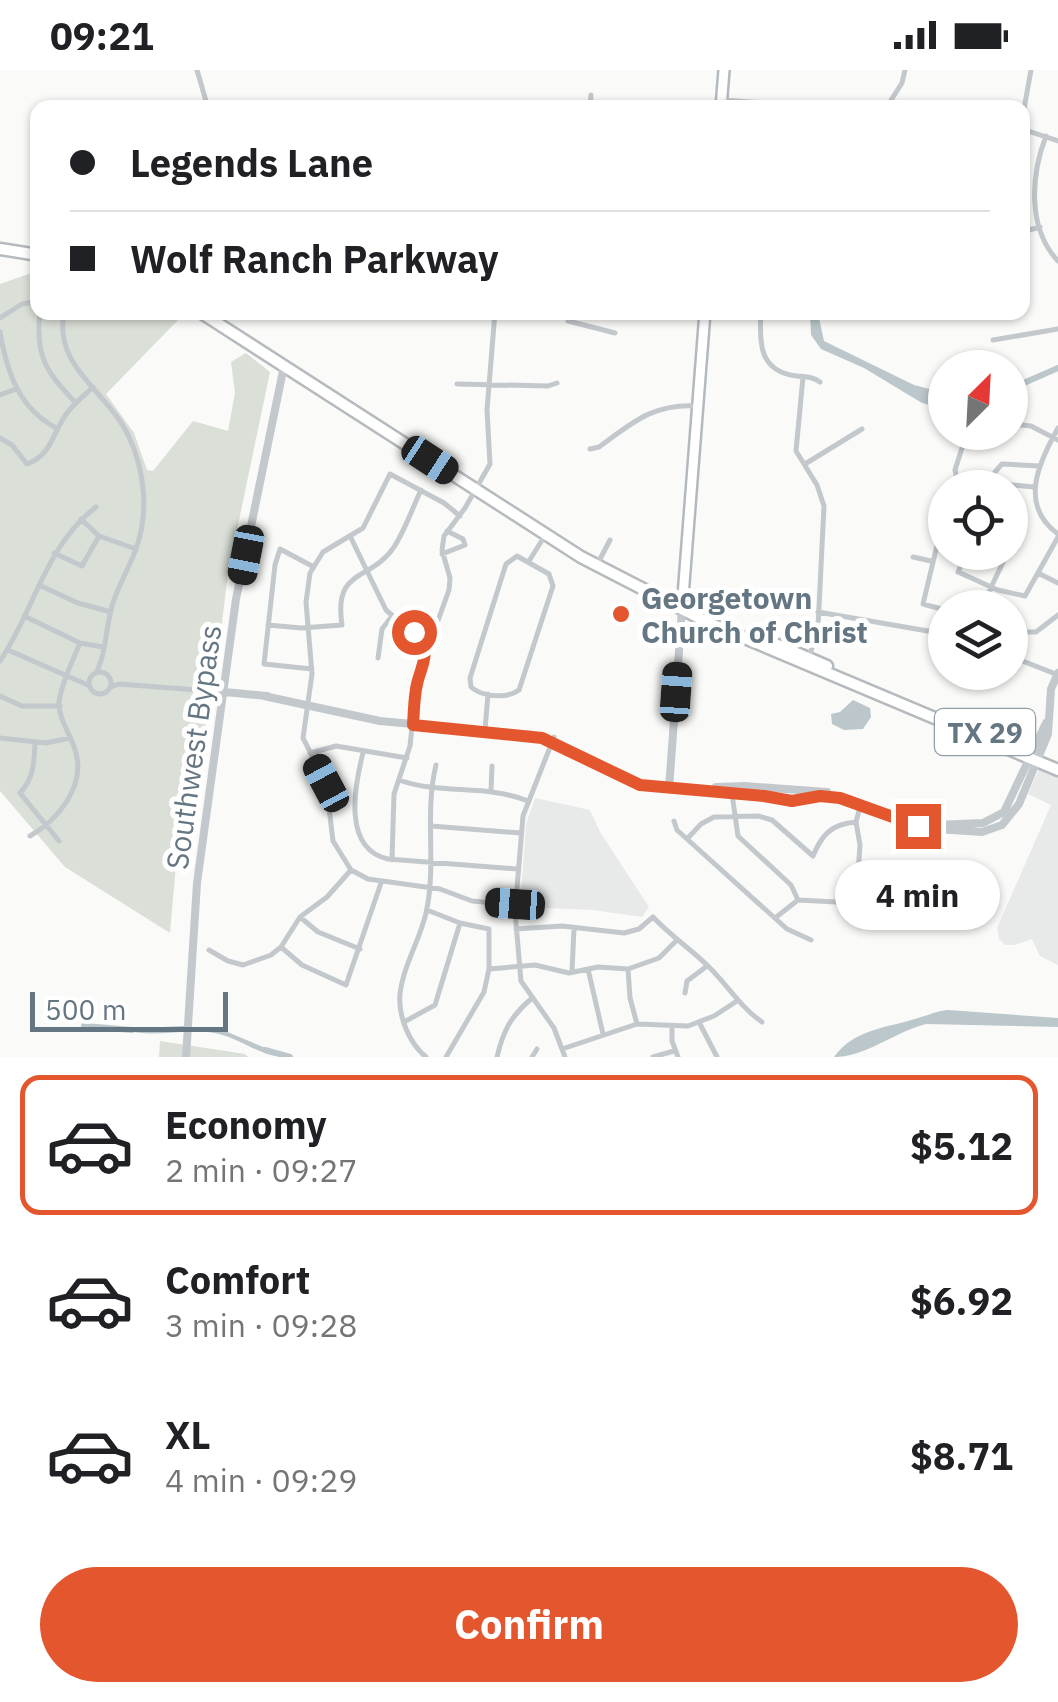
<!DOCTYPE html>
<meta charset="utf-8">
<style>
body{margin:0;font-family:"IBM Plex Sans",sans-serif;background:#f6f6f6;color:#202124;height:100vh;display:flex;flex-direction:column;font-size:38px;white-space:nowrap}
*{box-sizing:border-box;margin:0}
p{font-size:32px;color:#757577}
.icon{flex:none;width:55px;height:55px;fill:none;stroke:currentColor;stroke-width:2;stroke-linecap:round;stroke-linejoin:round}
.map{position:relative;height:987px;overflow:hidden}
.details{display:flex;flex-direction:column;background:#fff;flex:1}
.details>*{flex:none}
.guide{position:absolute;left:30px;top:30px;width:1000px;height:220px;border-radius:20px;box-shadow:0 2px 8px #0004;display:grid;align-content:center;height:220px;padding:0 40px;background:#fff}
.needle{width:65px;rotate:24deg}
.controls{position:absolute;left:928px;top:280px;display:grid;gap:20px}
.controls a{display:grid;place-items:center;width:100px;height:100px;border-radius:50%;background:#fff;box-shadow:0 2px 8px #0004;font-size:50px}
.scale{position:absolute;left:30px;bottom:25px;width:198px;box-sizing:border-box;padding-left:10px;border:5px solid #657683;border-top:0;font-size:28px;line-height:35px;white-space:nowrap;color:#657683;-webkit-text-stroke:8px #fff;paint-order:stroke}
.end{position:absolute;width:45px;height:45px;margin:-22px;border:12px solid #e4572e;background:#fff;box-shadow:0 0 0 5px #fff}
.from{border-radius:50%}
.bubble{position:absolute;height:70px;border-radius:35px;background:#fff;box-shadow:0 2px 8px #0004;font-size:32px;font-weight:800;line-height:70px;text-align:center}
.car{position:absolute;width:30px;height:60px;margin:-30px -15px;border-radius:12px;box-shadow:0 0 8px 2px #0007;background:linear-gradient(#222 24%,#8ab4d8 0 40%,#222 0 76%,#8ab4d8 0 86%,#222 0)}
.guide b{display:flex;align-items:center;gap:35px;height:95px;font-size:38px}
.guide b+b{border-top:2px solid #e0e0e0}
.guide i{width:25px;height:25px;background:#202124}
ul{padding:18px 0 0;list-style:none}
li{display:flex;align-items:center;gap:30px;height:140px;margin:0 20px 15px;padding:0 20px;border:5px solid transparent;border-radius:20px}
li div{flex:1}
li b{display:block;font-size:38px}
li em{font-style:normal;font-weight:800}
li.active{border-color:#e4572e}
li>.icon{width:90px;height:90px;stroke-width:1.5}
.button{display:flex;gap:20px;margin-top:auto;padding:20px 40px}
.button a{flex:1;height:115px;border-radius:60px;background:#e4572e;color:#fff;font-size:40px;font-weight:800;line-height:115px;text-align:center}
.status{display:flex;justify-content:space-between;align-items:center;height:70px;padding:0 50px;background:#fff;direction:ltr}
.status svg{height:28px;fill:currentColor}
.map>svg:first-child{display:block}
</style>
<div class="status"><b>09:21</b><svg viewBox="0 0 49 12"><path d="M0 12V9h3v3zM5 12V6h3v6zM10 12V3h3v9zM15 12V0h3v12zM26 1h20v11H26zM47 4h2v5h-2z"/></svg></div>
<div class="map">
<svg width="1058" height="987" viewBox="0 0 1058 987">
<rect width="100%" height="100%" fill="#fafaf8"/>
<path fill="#e8e9e9" d="M1040,697L1058,705V895L1040,886L1032,869L1015,875H1005L999,869L997,858L1051,735L1028,724Z
M535,728L590,740L600,762L649,837L642,847L593,840L520,837L526,754Z"/>
<path fill="#dadfd7" d="M37,201L38,242H166L179,249L106,324L134,363L147,400L153,401L193,351L228,361L235,323L231,292L246,283L270,302L228,503L213,626L179,760L170,863L65,797L0,721V214Z
M160,971L245,984L248,987H159Z"/>
<path fill="#bbc7cb" d="M810,243H818L824,271L914,315L945,323V339L922,333L864,298L821,279L811,265Z
M853,630L870,638L871,647L863,659L844,660L832,654L831,644L840,642Z
M948,940L1058,948V957L926,954C894,962 866,987 834,987C854,959 887,958 918,948C929,945 936,941 948,940Z
M183,956L225,961L287,987C261,987 243,970 219,964C187,956 154,970 122,959Z"/>
<g fill="none" stroke-linecap="round" stroke-linejoin="round">
<path stroke="#bbc7cb" stroke-width="6" d="M1010,319L1058,298
M84,956L132,960
M265,980L290,987"/>
<defs>
<path id="secondary" d="M721,38L724,0
M682,539L705,242"/>
<path id="primary" d="M0,179L38,185
M200,242L581,487L709,553L1058,700
M778,575L827,596"/>
</defs>
<use href="#secondary" stroke="#b3babf" stroke-width="14"/>
<use href="#primary" stroke="#b5babe" stroke-width="15"/>
<path stroke="#c3c8cc" stroke-width="5" d="M197,0L208,38
M722,30L777,34L787,38
M590,38L591,25
M886,38L902,13L905,0
M1022,50L1031,0
M1022,59L1058,71
M1046,66C1031,105 1027,158 1058,191
M1022,162L1040,157
M40,242C35,286 46,302 75,332
M64,242C53,298 108,321 129,367C145,401 149,443 136,479C129,498 118,516 112,536C106,557 106,584 96,603
M569,242L568,251L615,263
M761,242C759,273 759,302 797,306C807,307 813,307 820,312
M0,248L22,234L38,231
M0,262C7,303 19,339 58,359
M993,270L1058,259
M803,307L796,381L817,415L824,436L818,557L809,588
M457,314L548,316L557,313
M0,325L16,319
M1010,354L1031,356L1058,370
M1058,358C1039,392 1018,435 1058,464
M0,368L12,375L27,394C50,385 51,369 63,349C70,336 83,327 93,317
M590,379L599,377C633,352 654,333 698,336
M805,394L862,359
M959,418L955,400L967,362
M973,418L993,413L1034,417
M992,418L995,402L1002,394L1039,396
M945,442L923,534L945,540
M460,446L444,433L390,404L363,458L323,482L310,503L306,532L312,604L303,668L326,713L333,771L351,800L368,809L440,819L472,831L515,835
M81,449L99,466L136,479
M351,468L386,540L421,570L426,582L416,619L410,676L394,724L392,790
M967,482L958,502L998,520L1025,526L1058,467
M54,483L82,496L99,466
M442,484L465,475L463,469L447,461
M517,486L549,504L553,516L519,620C507,629 482,627 471,617L470,608L506,494Z
M913,487L931,491
M529,491L546,464
M598,493L610,470
M1038,503L1058,513
M39,515L78,533L111,542
M981,538L1008,482
M818,542L945,564
M24,546L80,573L103,577
M268,555L301,558L342,555C333,497 371,512 394,477C405,460 412,439 421,420
M1010,562H1036L1058,545
M421,570L436,556L449,520L450,508L442,480L444,466L465,438L490,394L487,340L495,242
M8,580L90,616
M1010,586L1058,605
M378,588L382,559L392,546
M0,591C35,539 45,476 96,437
M312,599L264,594L275,495L280,479L312,496
M89 613a11 11 0 1 1 22 0a11 11 0 1 1-22 0Z
M111,617L119,614L224,622
M0,626L22,636H60
M485,660L488,624
M554,667L523,746L515,842L521,911L554,958L565,987
M0,668L46,673L70,668
M35,673C34,693 34,708 20,723L59,771
M310,683L336,676L407,688
M363,683C354,718 343,779 388,789L518,799
M399,710C441,725 486,714 528,731
M491,721L492,696
M732,724L738,766L791,815L798,830
M674,751L677,760L787,859L811,870
M431,756L521,763
M30,766C58,750 85,717 76,683C72,666 58,649 59,632C61,614 73,590 80,573
M687,769L701,754L714,747L758,746L772,750L813,786C822,764 832,754 856,752
M427,840L460,853L489,859V899L484,922L446,987
M300,847L318,862L360,879
M775,848L798,830L856,833L860,775L856,752L860,737
M516,859L562,856L624,863L639,859L653,847C670,865 689,878 707,895C727,914 739,936 762,952
M281,877L302,895L346,915L381,813
M209,880L228,891L243,895L271,885L281,877L300,847L327,827L351,800
M489,899L535,895L569,903L598,897L628,899L659,888L676,871
M588,899L603,964
M628,899L630,928L637,954
M572,902L574,858
M685,923L687,911L707,896
M404,952L435,935L460,853
M700,954L717,987
M672,957V971L678,987
M562,979L637,954L688,956L714,946L737,931
M426,987C409,973 398,946 400,924C403,896 420,870 426,843C437,795 424,743 436,695
M497,987C503,961 511,946 531,929
M532,987L537,979
M653,987L674,981"/>
<path stroke="#c3c8cc" stroke-width="8" d="M224,622L267,626
M264,626L380,651L532,665L557,674L623,709L649,717L766,726L792,731L821,727L840,728L921,758L982,762L1002,755L1019,734L1048,664L1051,619L1058,603
M716,717L745,716L827,722
M669,719L682,539
M935,755L983,753L1004,742L1046,653
M186,987L197,813L236,529L284,296"/>
<use href="#secondary" stroke="#fff" stroke-width="9"/>
<use href="#primary" stroke="#fff" stroke-width="10"/>
</g>
<g fill="none" stroke-linecap="round" stroke-linejoin="round">
<path stroke="#e4572e" stroke-width="12" d="M414,562C433,580 422,593 417,614C414,627 414,641 413,655L542,668L640,715L764,726L792,731L820,726L840,728L918,756"/>
</g>
<circle fill="#e4572e" stroke="#fff" stroke-width="4" cx="621" cy="544" r="10"/>
<g text-anchor="middle" dominant-baseline="central" stroke-width="10" stroke-linejoin="round" paint-order="stroke">
<rect fill="#fff" stroke="#939fa8" stroke-width="2.5" x="935" y="639" width="100" height="46" rx="8"/>
<g font-size="28" font-weight="bold" fill="#657683">
<text x="985" y="662">TX 29</text>
</g>
<g font-size="30" font-weight="bold" fill="#657683" stroke="#fff" text-anchor="start">
<text x="641" y="527">Georgetown<tspan x="641" dy="34">Church of Christ</tspan></text>
</g>
<g font-size="30" fill="#657683" stroke="#fff">
<text transform="translate(193 677) rotate(-82)">Southwest Bypass</text>
</g>
</g>
</svg>
<div class="controls">
<a><svg class="needle" viewBox="-14 -14 28 28"><path d="M0-13l5 13h-10z" fill="#e53935"/><path d="M0 13l5-13h-10z" fill="#757577"/></svg></a>
<a><svg class="icon" aria-label="locate" viewBox="0 0 24 24"><circle cx="12" cy="12" r="6"/><path d="M12 2v4M12 18v4M2 12h4M18 12h4"/></svg></a>
<a><svg class="icon" aria-label="layers" viewBox="0 0 24 24"><path d="M12 4l9 5-9 5-9-5zM3 14l9 5 9-5"/></svg></a>
</div>
<div class="scale">500 m</div>
<i class="end from" style="left:414px;top:562px"></i>
<i class="end" style="left:918px;top:756px"></i>
<div class="bubble" style="left:835px;top:790px;width:165px">4 min</div>
<i class="car" style="left:430px;top:390px;rotate:123deg"></i>
<i class="car" style="left:246px;top:485px;rotate:191deg"></i>
<i class="car" style="left:676px;top:622px;rotate:4deg"></i>
<i class="car" style="left:326px;top:713px;rotate:332deg"></i>
<i class="car" style="left:515px;top:834px;rotate:274deg"></i>
<div class="guide">
<b><i class="from"></i>Legends Lane</b>
<b><i></i>Wolf Ranch Parkway</b>
</div>
</div>
<section class="details">
<ul>
<li class="active"><svg class="icon" aria-label="car" viewBox="0 0 24 24"><path d="M5 17H2v-5l4-1 3-4h7l3 4 3 1v5h-3M9 17h6M6 11h13"/><circle cx="7" cy="17" r="2"/><circle cx="17" cy="17" r="2"/></svg><div><b>Economy</b><p>2 min · 09:27</p></div><em>$5.12</em></li>
<li><svg class="icon" aria-label="car" viewBox="0 0 24 24"><path d="M5 17H2v-5l4-1 3-4h7l3 4 3 1v5h-3M9 17h6M6 11h13"/><circle cx="7" cy="17" r="2"/><circle cx="17" cy="17" r="2"/></svg><div><b>Comfort</b><p>3 min · 09:28</p></div><em>$6.92</em></li>
<li><svg class="icon" aria-label="car" viewBox="0 0 24 24"><path d="M5 17H2v-5l4-1 3-4h7l3 4 3 1v5h-3M9 17h6M6 11h13"/><circle cx="7" cy="17" r="2"/><circle cx="17" cy="17" r="2"/></svg><div><b>XL</b><p>4 min · 09:29</p></div><em>$8.71</em></li>
</ul>
<div class="button"><a>Confirm</a></div>
</section>
